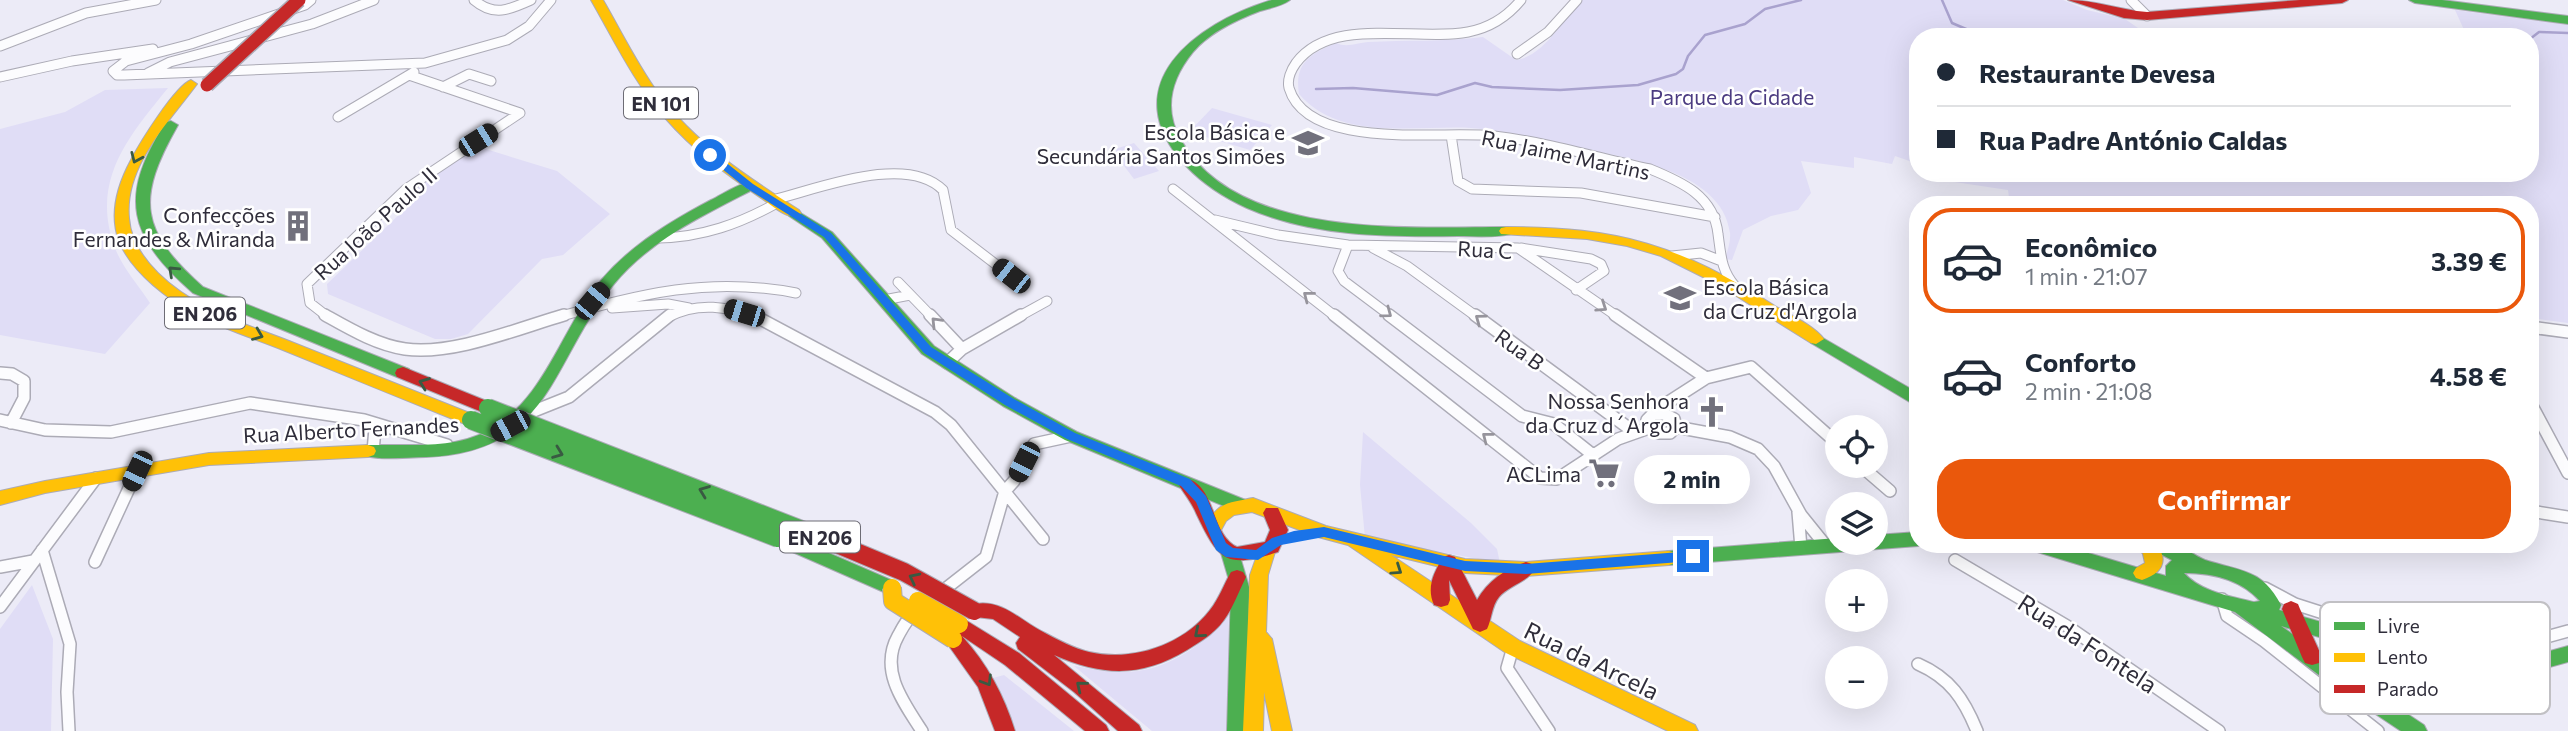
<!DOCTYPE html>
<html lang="pt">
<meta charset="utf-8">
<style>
body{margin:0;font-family:Commissioner,sans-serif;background:#f6f6f7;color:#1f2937;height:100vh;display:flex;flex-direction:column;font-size:26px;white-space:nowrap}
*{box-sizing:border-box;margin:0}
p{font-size:23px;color:#747a83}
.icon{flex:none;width:38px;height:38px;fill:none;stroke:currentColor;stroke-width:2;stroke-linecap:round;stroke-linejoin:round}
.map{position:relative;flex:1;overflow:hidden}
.panel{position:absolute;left:1909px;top:196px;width:630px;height:357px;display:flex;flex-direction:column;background:#fff;border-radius:28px;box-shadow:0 7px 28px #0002}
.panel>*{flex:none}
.banner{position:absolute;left:1909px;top:28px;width:630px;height:154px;border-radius:28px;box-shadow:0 7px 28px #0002;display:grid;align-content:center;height:154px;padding:0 28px;background:#fff}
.fabs{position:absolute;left:1825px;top:415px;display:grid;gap:14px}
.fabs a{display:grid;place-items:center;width:63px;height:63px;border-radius:50%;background:#fff;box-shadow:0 7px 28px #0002;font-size:35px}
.end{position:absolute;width:32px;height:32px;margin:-16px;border:9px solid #1a73e8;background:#fff;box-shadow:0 0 0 4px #fff}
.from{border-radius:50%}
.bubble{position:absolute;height:49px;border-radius:24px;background:#fff;box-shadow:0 7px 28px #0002;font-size:23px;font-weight:700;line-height:49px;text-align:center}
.car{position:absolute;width:21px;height:42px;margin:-21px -10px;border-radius:9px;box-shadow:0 0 5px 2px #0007;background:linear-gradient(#222 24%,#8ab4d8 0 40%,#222 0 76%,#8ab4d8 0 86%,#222 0)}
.banner b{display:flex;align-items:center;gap:24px;height:66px;font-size:26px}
.banner b+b{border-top:2px solid #e0e1e3}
.banner i{width:18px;height:18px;background:#1f2937}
ul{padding:12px 0 0;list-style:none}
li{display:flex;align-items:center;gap:21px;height:105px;margin:0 14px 10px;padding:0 14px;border:4px solid transparent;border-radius:28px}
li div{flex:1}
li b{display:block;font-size:26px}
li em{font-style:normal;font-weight:700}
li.active{border-color:#ea580c}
li>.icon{width:63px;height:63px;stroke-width:1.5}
.button{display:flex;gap:14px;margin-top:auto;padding:14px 28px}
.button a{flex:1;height:80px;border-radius:28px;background:#ea580c;color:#fff;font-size:28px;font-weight:700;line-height:80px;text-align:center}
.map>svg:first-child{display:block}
</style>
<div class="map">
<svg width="2568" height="731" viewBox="0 0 2568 731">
<rect width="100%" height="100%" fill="#ecebf7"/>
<path fill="#e0ddf6" d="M1580,0H2063L2087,10L2125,19L2151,37H1918V164L1895,156L1892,164L1854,157V168L1801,161L1811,193L1798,210L1771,216L1743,230L1732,260L1725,259C1727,251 1731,242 1730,233C1722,169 1620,157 1571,146C1538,140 1505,130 1471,128C1416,125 1340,142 1299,94C1294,63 1310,54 1336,43C1347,48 1357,43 1368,42C1406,40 1444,42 1483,37L1516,60C1544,56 1563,20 1580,0Z
M2455,10L2568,25V323L2531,318L2530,205H2033L2009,198L2008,190L1941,180L1940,173H2530V37H2375L2398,32H2465Z
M168,88C128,137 90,181 115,248C122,267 139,286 150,303L105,354L0,335V129L65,112L105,90Z
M1212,108L1272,125L1250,150L1189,132Z
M1134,143L1159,171L1134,179L1112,150Z
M476,146L557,171L610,214L563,255L542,259L468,334L451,339H435L328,294L327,284L408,206L407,195Z
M1363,432L1471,523L1497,549L1500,563L1365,538L1360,485Z
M32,585L53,639L51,731H0V629Z
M1229,614L1226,731H1152L1074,666C1088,668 1103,672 1117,672C1163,674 1201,648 1229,614Z
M1004,675L1074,731H1011L993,678Z"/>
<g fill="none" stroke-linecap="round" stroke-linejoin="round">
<path stroke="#a9a2ce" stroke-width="2.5" d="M1942,0L1952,23L1985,37
M2530,39L2539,32L2568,33
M2530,49L2533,58L2530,59
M1316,89L1353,88L1437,95L1475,83L1492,87L1560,90L1638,85L1676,74L1683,69L1688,56L1705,35L1745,24L1765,9L1801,0"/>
<defs>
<path id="street-far1" d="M311,0L305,5L191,44L126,61L113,71L117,75H124L425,63L507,40L529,26L551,0
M474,0C494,17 509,10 531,0
M1521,0C1507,17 1489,28 1468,32C1416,42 1332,15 1296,63C1291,70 1287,80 1289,88C1308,152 1443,130 1494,136C1547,142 1599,158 1650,169C1682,182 1714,196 1718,234C1721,255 1721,270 1735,286
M2131,0L2147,16
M0,46L86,13L156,0
M1517,54L1548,32L1577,0
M148,73L170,62L312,24L374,0
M0,77L72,61L153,49
M443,87L469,74L491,81
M338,117L414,72
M1451,135L1458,181L1472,189L1581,193L1715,217
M1173,189L1336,317
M773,200C818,189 906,153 943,190L951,230L1011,276
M1215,220L1278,235L1348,245L1518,248L1618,317
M659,238C703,237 739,224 777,203
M1348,245L1338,271L1344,281L1392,317
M1373,248L1407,266L1477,317
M1521,248L1591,259L1601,264L1604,271L1576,290
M1672,256L1701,253L1719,260
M898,282L932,317
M884,300L910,295
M612,308L668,304L689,308
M328,317L310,303L307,284L406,189L520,113L409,75
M558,317C642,294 708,276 796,293
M668,317C699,301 727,307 758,317
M1018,317L1047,301"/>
<path id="street" d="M325,315C350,329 377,345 405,349C452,356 519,328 564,315
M753,315L935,412L951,425L1043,539
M930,315L962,349
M1334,315L1540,478L1557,479L1618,439L1649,428
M1389,315L1522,416L1554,424L1593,455
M1475,315L1634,432
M1615,315L1706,378
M2530,327L2568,332
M947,363L962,349L1021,315
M0,373L12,374L24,381V398L11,423
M1706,378L1751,367L1838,444
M2530,402L2568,473
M529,413L569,397L670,315
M1653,414H1664L1674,419L1676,427L1670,433H1659L1649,428L1647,420Z
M1664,414V405L1706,378
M0,420L45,430L111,432L250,403L364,420L447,445
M366,422L375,429L373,451
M1676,427L1730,437L1758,449L1774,466L1801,515L1826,546
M1861,466L1890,491
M2530,511L2568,517
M1798,512L1801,548
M42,550L70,644L67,692L69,731
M1955,560L2067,626L2219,731
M95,562L137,471
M0,567L33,561
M2265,588L2295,604L2348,621L2400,635L2492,652L2568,631
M940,593L986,557L1005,491L1014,481L1034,444L1071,436
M2222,599L2227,616L2264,641L2378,731
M0,607L96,478
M914,614C906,620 903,627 898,636C879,670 903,702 922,731
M1513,647L1507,668L1549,731
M1918,664C1950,678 1964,699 1977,731"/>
<path id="fast" d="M1272,0H1290C1282,6 1270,8 1260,11C1236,20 1210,32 1193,52C1171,79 1163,109 1181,140C1237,240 1409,227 1506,227L1511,228L1513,231L1511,234C1495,238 1475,236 1458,236C1388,237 1313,237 1247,208C1225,198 1203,184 1186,166C1112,86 1195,23 1272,0Z
M2409,0H2442L2568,16V24L2415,3Z
M171,121L178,125C136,199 139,230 203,287L409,369L411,373L409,377H397L193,293C128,236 118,197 166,122Z
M749,182L754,183L756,186L754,189C704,215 650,240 614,284C549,362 553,452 426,457C406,457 381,461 362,455L360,451L362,447L368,445C408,444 453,450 489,430C537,404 556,348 584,304C613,256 662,226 711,200C723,194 736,185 749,182Z
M794,209L832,232L934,346L1015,398L1077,432L1248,501L1251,506L1248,511H1236L1065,440L1003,406L922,354L822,238L789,216L787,213Z
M1816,334L1918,393V407L1811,343L1808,339Z
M778,531L898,583L901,588L898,593L892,595L886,593L772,543L769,538L772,533Z
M1918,532V544H1923L1918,546L1669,565L1663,563L1660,558L1663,553L1669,551L1838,538V542H1876V535Z
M2025,544H2058L2166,576V566L2172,560L2151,549L2148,544C2157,544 2168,543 2175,545C2186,548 2195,556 2205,560C2239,571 2263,569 2281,605L2279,610L2399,644L2455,657L2514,661L2568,646V662L2514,677L2455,673L2399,660L2281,626L2349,675L2424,725L2427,731H2401L2335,687L2235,612L2034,551L2028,549ZM2184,573C2212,573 2240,579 2260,601L2254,602C2230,596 2201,592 2184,573Z
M1230,546L1236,548L1239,553L1249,587L1247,731H1227L1231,587L1221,553L1224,548Z"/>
<path id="slow" d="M591,0H603C621,31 637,64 658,93C695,143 747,177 799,210L801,213L799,216C786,219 772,205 761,198C727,175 693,150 666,119C635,84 614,40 591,0Z
M191,80L197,84C169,122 124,166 129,218C132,260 176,292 210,309C237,323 267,332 294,343C355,367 416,392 477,416L479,420L477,424H465C405,400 344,375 283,350C256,339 226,330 199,316C170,301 132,273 119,241C109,214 118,184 131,160C140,143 175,86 191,80Z
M1506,227C1620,227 1679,245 1775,306C1790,315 1813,325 1824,339L1816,344L1811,343L1719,285L1661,256L1627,246L1587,239L1501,234L1499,231L1501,228Z
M368,445L374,447L376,451L374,455L368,457L209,465L45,493L0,505V491L45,481L209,453Z
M1253,498L1326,526L1465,559L1526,562L1669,551L1675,553L1678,558L1675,563L1669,565L1526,576L1465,573L1391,555L1520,641L1695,725L1698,731H1668L1506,653L1348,545L1318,537L1252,512L1234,515L1226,521L1220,532L1214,534L1208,532L1205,527C1218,502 1227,503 1253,498Z
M2136,544H2157C2169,562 2161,574 2142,580L2136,578L2133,573L2136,568L2145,563L2143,554Z
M1266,545L1272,547L1275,552L1268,575L1266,632L1272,639L1292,731H1272L1264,692L1263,731H1243L1250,575L1260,547Z"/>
<path id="jam" d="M2068,0C2095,0 2120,10 2147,12L2300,0H2348L2342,3L2147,20L2124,18Z
M403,367L494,404L496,408L488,414L482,412L397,377L395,373L397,369Z
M1188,479C1216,487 1211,535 1237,547L1265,542L1270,530L1263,513L1266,508H1278L1288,530L1278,552C1225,569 1219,561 1196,513C1192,503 1185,495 1179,485L1182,480Z
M1449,555L1455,557L1477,600C1488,581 1505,569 1526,562L1532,564L1535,569C1529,581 1508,586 1499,597C1491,607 1492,619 1487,629L1480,632L1473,629L1449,580L1450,600L1448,605L1441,607L1434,605C1426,587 1434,573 1443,557Z
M1237,570L1243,572L1246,577C1239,591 1233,608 1224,620C1214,634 1201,641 1187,650C1141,678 1102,676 1054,655L1139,725L1142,731H1118L1074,692L1018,649L1016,643L1020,637L993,619L967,616L965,611L967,606C1000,595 1018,620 1045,633C1058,640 1075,649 1089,652C1133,662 1183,645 1210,610C1219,599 1224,584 1231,572Z
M2291,601L2298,604L2300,609L2322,657L2319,663L2312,665L2305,663L2302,657L2282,609L2284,604Z
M959,616L1019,653L1106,725L1109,731H1085L1005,665L962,636C987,664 1004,695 1015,731H995L978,687L944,639L946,633H957L950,624L952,619Z"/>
</defs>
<use href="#street-far1" stroke="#acabb6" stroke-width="11"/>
<use href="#street" stroke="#acabb6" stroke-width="14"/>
<use href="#fast" stroke="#acabb6" stroke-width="2"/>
<use href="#slow" stroke="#acabb6" stroke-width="2"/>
<use href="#jam" stroke="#acabb6" stroke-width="2"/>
<use href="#street-far1" stroke="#fcfcfe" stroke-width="9"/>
<use href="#street" stroke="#fcfcfe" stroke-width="11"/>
<use href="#fast" fill="#4caf50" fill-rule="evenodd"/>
<use href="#slow" fill="#ffc107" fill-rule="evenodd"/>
<use href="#jam" fill="#c62828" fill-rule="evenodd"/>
<defs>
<path id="fast-bridge" d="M488,408L825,539
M471,420L778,538"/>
<path id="slow-bridge" d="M892,588L893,601L953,639
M918,601L959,624"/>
<path id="jam-bridge-far1" d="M207,85L299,0"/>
<path id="jam-bridge" d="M825,539L904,572L974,611"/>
</defs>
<use href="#fast-bridge" stroke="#acabb6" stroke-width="20" stroke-linecap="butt"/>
<use href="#slow-bridge" stroke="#acabb6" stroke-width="20" stroke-linecap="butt"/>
<use href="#jam-bridge-far1" stroke="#acabb6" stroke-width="16" stroke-linecap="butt"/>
<use href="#jam-bridge" stroke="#acabb6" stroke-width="20" stroke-linecap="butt"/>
<use href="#fast-bridge" stroke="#4caf50" stroke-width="18"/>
<use href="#slow-bridge" stroke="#ffc107" stroke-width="18"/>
<use href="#jam-bridge-far1" stroke="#c62828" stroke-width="13"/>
<use href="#jam-bridge" stroke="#c62828" stroke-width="18"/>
</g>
<defs><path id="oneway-chevron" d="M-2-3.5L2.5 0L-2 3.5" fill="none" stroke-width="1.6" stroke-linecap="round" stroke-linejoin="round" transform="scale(1.75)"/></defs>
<g stroke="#395a42">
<use href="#oneway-chevron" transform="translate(136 158) rotate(114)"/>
<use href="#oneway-chevron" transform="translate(173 271) rotate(-137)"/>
<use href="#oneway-chevron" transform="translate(258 335) rotate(22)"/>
<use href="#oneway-chevron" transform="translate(424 383) rotate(-159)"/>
<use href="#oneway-chevron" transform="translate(558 453) rotate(21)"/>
<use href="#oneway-chevron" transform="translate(704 491) rotate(-159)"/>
<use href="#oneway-chevron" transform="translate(1397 570) rotate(34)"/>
<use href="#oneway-chevron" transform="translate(914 578) rotate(-153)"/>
<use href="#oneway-chevron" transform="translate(1199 633) rotate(140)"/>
<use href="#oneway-chevron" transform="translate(987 681) rotate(58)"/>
<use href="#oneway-chevron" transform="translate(1081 686) rotate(-141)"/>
</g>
<g stroke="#96949c">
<use href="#oneway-chevron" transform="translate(1308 296) rotate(-142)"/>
<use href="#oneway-chevron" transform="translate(1602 307) rotate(34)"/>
<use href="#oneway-chevron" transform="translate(1387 313) rotate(37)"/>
<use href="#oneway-chevron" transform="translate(1480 319) rotate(-144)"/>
<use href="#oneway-chevron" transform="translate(936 322) rotate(-134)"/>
<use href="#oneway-chevron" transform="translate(1487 437) rotate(-142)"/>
</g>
<path fill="#1a73e8" d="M707,153H714L753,184L831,233L931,347L1014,399L1075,433L1190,479L1206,496L1226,543L1233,548L1256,550L1272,538L1294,531L1324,527L1465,561L1526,564L1693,551L1700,556L1693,561L1526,574L1465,571L1324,537L1281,545L1258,560L1226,557L1216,550L1196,502L1181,486L1067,439L1005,405L924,353L824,237L746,188L707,157Z"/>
<defs>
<symbol id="school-bare" viewBox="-9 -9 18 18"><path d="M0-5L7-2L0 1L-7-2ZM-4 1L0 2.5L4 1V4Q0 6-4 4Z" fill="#71707c" stroke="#fff" stroke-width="2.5" paint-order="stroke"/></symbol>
<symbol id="building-bare" viewBox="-9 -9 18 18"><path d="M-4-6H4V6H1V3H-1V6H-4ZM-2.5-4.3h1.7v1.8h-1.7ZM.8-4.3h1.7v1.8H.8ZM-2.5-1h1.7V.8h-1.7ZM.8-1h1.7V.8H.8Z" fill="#71707c" stroke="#fff" stroke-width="2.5" paint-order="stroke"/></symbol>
<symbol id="church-bare" viewBox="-9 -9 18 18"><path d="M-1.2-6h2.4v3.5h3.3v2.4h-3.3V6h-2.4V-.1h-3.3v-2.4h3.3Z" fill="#71707c" stroke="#fff" stroke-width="2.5" paint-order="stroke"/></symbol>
<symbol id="supermarket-bare" viewBox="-9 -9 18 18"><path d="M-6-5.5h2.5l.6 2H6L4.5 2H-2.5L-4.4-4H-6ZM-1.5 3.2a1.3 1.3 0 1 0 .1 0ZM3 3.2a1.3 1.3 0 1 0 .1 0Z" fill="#71707c" stroke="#fff" stroke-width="2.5" paint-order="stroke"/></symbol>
</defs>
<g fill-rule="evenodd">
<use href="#school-bare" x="1286" y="121" width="44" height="44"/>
<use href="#building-bare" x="276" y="204" width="44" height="44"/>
<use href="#school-bare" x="1658" y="276" width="44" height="44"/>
<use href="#church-bare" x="1690" y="390" width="44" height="44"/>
<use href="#supermarket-bare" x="1582" y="451" width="44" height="44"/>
</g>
<g text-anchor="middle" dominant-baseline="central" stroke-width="5" stroke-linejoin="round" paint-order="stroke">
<g fill="#fff" stroke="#6d6c75" stroke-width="2">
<rect x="624" y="87.5" width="74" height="31" rx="5"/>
<rect x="165" y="297.5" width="80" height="31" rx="5"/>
<rect x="780" y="521.5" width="80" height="31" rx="5"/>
</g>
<g font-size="19" font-weight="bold" fill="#2f2d3a">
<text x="661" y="103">EN 101</text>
<text x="205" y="313">EN 206</text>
<text x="820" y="537">EN 206</text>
</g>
<g font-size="21" fill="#4b3b81" stroke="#fff">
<text x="1732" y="96">Parque da Cidade</text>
</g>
<g font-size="21" fill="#2f2d3a" stroke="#fff" text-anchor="end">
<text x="1285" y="131">Escola Básica e<tspan x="1285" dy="24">Secundária Santos Simões</tspan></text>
<text x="275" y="214">Confecções<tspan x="275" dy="24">Fernandes &amp; Miranda</tspan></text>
<text x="1703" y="286" text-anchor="start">Escola Básica<tspan x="1703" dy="24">da Cruz d'Argola</tspan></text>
<text x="1689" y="400">Nossa Senhora<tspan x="1689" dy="24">da Cruz d´Argola</tspan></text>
<text x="1581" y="473">ACLima</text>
</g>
<g font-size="21" fill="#2f2d3a" stroke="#fff">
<text transform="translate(1566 154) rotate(12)">Rua Jaime Martins</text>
<text transform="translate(375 223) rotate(-42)">Rua João Paulo II</text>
<text transform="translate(1485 249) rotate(3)">Rua C</text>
<text transform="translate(1520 349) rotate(36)">Rua B</text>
<text transform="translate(351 429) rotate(-3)">Rua Alberto Fernandes</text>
</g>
<g font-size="24" fill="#2f2d3a" stroke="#fff">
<text transform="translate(2088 643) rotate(33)">Rua da Fontela</text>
<text transform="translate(1592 660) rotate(26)">Rua da Arcela</text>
</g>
</g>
<rect x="2320" y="602" width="230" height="112" rx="10" fill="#fff" stroke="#c1c0c4" stroke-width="2"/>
<rect x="2334" y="622" width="31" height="8" fill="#4caf50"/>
<rect x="2334" y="653" width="31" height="9" fill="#ffc107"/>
<rect x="2334" y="685" width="31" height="8" fill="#c62828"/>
<g font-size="19" fill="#2f2d3a">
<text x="2377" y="633">Livre</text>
<text x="2377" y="664">Lento</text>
<text x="2377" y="696">Parado</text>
</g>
</svg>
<div class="fabs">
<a><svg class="icon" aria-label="locate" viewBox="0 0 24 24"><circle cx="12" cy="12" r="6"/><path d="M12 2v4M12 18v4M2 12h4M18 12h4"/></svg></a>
<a><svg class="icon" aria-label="layers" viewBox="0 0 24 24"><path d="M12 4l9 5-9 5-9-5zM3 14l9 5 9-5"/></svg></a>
<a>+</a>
<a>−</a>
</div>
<i class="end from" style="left:710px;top:155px"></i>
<i class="end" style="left:1693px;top:556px"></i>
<div class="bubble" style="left:1634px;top:455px;width:116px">2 min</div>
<i class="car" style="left:478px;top:140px;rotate:58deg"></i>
<i class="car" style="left:1011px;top:276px;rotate:308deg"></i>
<i class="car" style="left:592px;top:301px;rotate:40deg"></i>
<i class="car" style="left:744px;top:313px;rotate:287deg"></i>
<i class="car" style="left:510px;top:426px;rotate:242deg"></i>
<i class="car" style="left:1024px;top:462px;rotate:207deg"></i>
<i class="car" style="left:137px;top:471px;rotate:205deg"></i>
<div class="banner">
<b><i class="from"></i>Restaurante Devesa</b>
<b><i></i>Rua Padre António Caldas</b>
</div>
<section class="panel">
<ul>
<li class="active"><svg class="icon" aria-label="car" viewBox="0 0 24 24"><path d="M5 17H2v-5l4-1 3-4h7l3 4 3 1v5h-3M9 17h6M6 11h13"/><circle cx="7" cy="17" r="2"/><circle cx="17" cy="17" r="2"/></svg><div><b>Econômico</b><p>1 min · 21:07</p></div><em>3.39 €</em></li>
<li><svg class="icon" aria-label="car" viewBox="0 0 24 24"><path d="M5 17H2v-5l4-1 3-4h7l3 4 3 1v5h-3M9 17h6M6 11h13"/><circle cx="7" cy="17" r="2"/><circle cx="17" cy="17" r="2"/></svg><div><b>Conforto</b><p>2 min · 21:08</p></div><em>4.58 €</em></li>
</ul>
<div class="button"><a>Confirmar</a></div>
</section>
</div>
